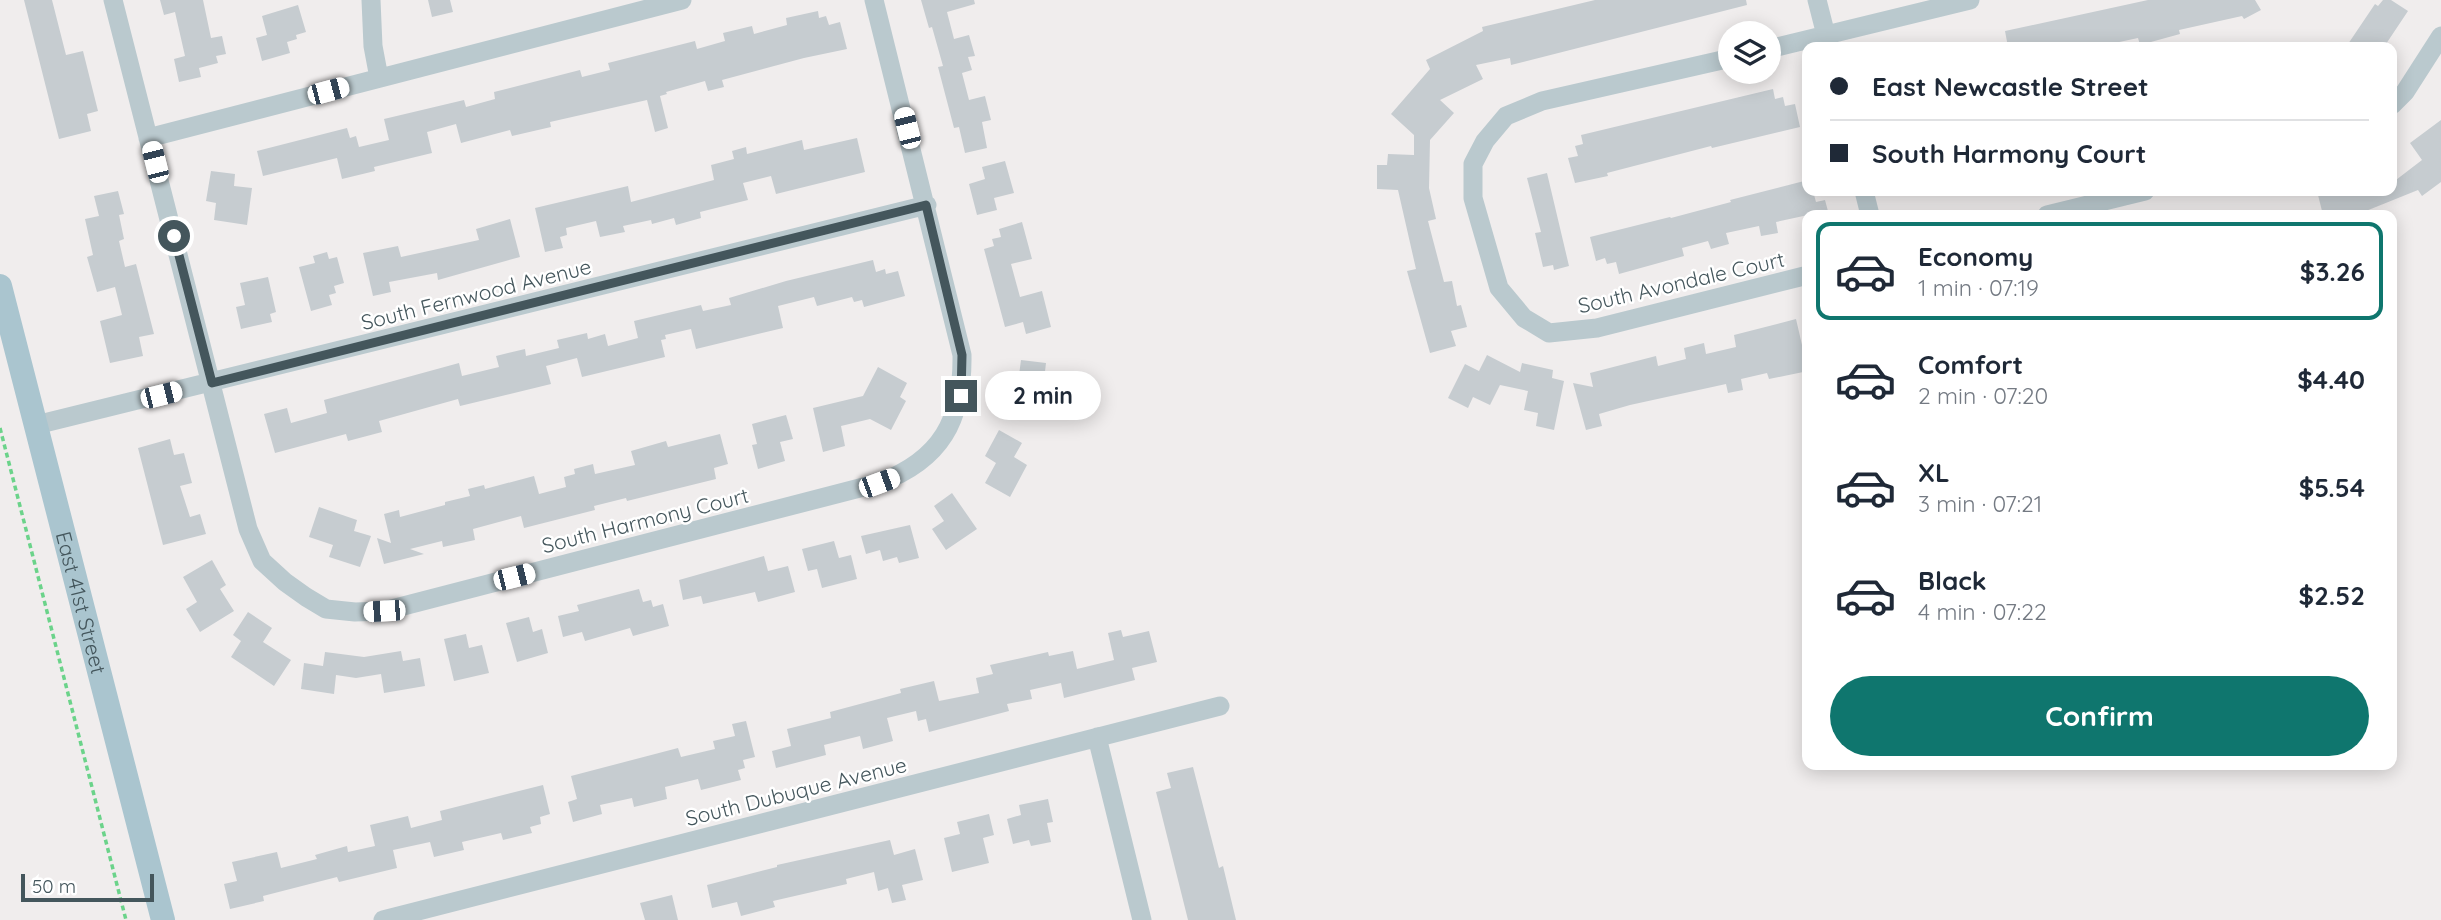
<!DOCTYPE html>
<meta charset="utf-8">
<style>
body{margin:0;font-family:Quicksand,sans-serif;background:#f6f6f7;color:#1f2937;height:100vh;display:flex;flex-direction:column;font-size:26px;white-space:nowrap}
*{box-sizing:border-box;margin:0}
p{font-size:23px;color:#747a83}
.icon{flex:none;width:38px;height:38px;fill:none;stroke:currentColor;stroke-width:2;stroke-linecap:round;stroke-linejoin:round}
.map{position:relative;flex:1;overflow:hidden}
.side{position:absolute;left:1802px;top:210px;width:595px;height:560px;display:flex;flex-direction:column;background:#fff;border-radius:14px;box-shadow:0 4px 18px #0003}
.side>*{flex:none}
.top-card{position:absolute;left:1802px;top:42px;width:595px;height:154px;border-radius:14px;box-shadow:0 4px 18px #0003;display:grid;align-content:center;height:154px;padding:0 28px;background:#fff}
.controls{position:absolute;left:1718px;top:21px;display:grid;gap:14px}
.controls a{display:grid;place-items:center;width:63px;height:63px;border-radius:50%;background:#fff;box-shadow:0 4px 18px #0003;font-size:35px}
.scale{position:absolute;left:21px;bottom:18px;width:133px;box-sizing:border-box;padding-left:7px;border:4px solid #44565c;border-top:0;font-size:19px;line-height:24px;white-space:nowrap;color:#44565c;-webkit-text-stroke:5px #fff;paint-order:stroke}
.end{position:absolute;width:32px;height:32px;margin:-16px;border:9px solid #44565c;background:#fff;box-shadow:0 0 0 4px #fff}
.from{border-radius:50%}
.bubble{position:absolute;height:49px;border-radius:24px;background:#fff;box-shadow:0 4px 18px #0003;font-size:23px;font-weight:800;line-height:49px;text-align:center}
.car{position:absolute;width:21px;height:42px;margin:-21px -10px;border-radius:9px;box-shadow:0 0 5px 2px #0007;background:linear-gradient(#fff 24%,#345 0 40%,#fff 0 76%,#345 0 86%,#fff 0)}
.top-card b{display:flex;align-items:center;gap:24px;height:66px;font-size:26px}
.top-card b+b{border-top:2px solid #e0e1e3}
.top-card i{width:18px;height:18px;background:#1f2937}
ul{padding:12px 0 0;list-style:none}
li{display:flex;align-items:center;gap:21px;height:98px;margin:0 14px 10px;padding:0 14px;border:4px solid transparent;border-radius:14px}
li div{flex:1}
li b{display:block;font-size:26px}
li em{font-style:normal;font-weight:800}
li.selected{border-color:#0f766e}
li>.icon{width:63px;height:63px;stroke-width:1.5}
.action{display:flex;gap:14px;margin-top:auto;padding:14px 28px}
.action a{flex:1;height:80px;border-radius:42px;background:#0f766e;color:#fff;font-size:28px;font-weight:800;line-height:80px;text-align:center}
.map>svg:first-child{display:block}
</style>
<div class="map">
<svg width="2441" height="920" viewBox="0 0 2441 920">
<rect width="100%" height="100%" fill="#f0eded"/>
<path fill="#c6ccd0" d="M24,0H52L66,55L83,51L98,111L87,114L91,131L59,139Z
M160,0H203L211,38L222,36L226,54L216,56L218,63L199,68L201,77L179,82L174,59L185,56L175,12L164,15Z
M428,0H450L453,12L432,17Z
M921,0H974L975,4L947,12L954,39L969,35L975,56L968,57L972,70L962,73L969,100L985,96L991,120L982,122L987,148L965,153L959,127L954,128L938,67L943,66L932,27L929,28Z
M1595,0H1746L1747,5L1511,65L1510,58L1476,65L1483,79L1440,100L1454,113L1430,140L1429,188L1436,219L1428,221L1444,282L1452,281L1457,306L1461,305L1467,327L1451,331L1456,346L1430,353L1407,271L1416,269L1398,190L1377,189V165H1387L1388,154L1414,155V135L1391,114L1430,69L1426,60L1483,31L1482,27Z
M2148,0H2255L2261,10L2244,19L2242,16L2179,30L2180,34L2140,45L2138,38L2096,47H2008L2005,31Z
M2383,0H2391L2408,11L2384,47H2346L2375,4L2378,6Z
M298,5L306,32L296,35L297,39L287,42L290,53L262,61L256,38L267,35L262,16Z
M818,11L819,18L826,16L829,25L840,22L847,49L804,58L722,80L724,87L708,91L705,81L666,92L667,94L660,96L668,128L655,132L647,100L550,122L551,127L512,136L510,130L461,143L456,124L427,132L432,153L374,167L375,171L342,179L337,158L263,176L257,151L347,128L350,138L356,136L359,147L389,140L384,119L464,100L466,107L495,99L494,92L580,70L582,77L610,70L608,63L695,41L697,49L725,41L723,33L752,26L754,34L787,25L786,18Z
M1773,89L1775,99L1783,97L1785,106L1795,104L1800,127L1712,148L1711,146L1607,173L1608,176L1575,183L1568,158L1578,156L1575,146L1583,144L1581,135Z
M2441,120V182L2422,196L2418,190L2356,215H2323L2317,191H2392V183L2422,160L2410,143Z
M857,138L865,172L776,194L771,176L743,183L748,200L700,212L701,218L676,225L674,218L652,224L651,220L623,226L625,232L600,237L596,221L566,228L567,235L560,237L563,248L545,252L535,208L628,186L631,202L714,180L711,165L734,159L732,151L746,147L747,154L802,140L804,150Z
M1005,161L1014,193L994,198L997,210L977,215L969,184L985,179L982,167Z
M211,171L235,174L234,186L252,188L247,225L214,220L216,203L206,201Z
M1547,173L1569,266L1554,270L1553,265L1543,267L1535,233L1541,232L1527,178Z
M1808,180V191H1813L1816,202L1825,200L1829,215H1808L1776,222L1778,233L1761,236L1759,226L1726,233L1729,244L1711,249L1708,241L1682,248L1684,256L1619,274L1616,262L1607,264L1605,258L1596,261L1590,237L1670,217L1671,218L1731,202L1730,200Z
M118,191L124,214L119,215L124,239L119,241L125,267L136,264L154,334L139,337L143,356L110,363L100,321L122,315L115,287L97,292L87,257L93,255L85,219L99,216L94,196Z
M510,219L520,257L438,280L437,273L389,282L391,292L373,296L363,253L398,246L401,257L479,240L476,229Z
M1022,222L1032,259L1011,264L1020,297L1042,291L1051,327L1026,334L1023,322L1005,327L984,249L994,246L992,239L1001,237L999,229Z
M327,252L329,259L337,257L344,283L334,286L336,293L329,295L332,305L311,311L299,267L315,263L313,256Z
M873,260L876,272L885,269L886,274L898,271L905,296L864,307L862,300L854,302L852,297L817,306L814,297L778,306L783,328L696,349L691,329L665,335L666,339L661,340L665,357L582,377L577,358L546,366L551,384L460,406L458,399L379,421L382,432L348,441L346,434L275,453L264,414L287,408L291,423L327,413L324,400L459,363L462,376L499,367L496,356L525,349L526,356L559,348L557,340L587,333L588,339L605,334L608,346L638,338L634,321L701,305L703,311L731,305L729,298L786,281Z
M268,277L276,312L270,314L272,322L241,329L236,307L245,305L240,283Z
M1796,319L1808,371L1769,379L1767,373L1741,379L1743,390L1728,393L1726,384L1630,405L1599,414L1602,426L1586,430L1573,383L1593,387L1590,373L1656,356L1658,366L1686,359L1684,348L1704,343L1706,354L1736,347L1734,335Z
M1487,355L1520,372L1522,363L1553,370L1552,378L1564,381L1554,430L1536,426L1538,413L1524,410L1528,391L1500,385L1490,405L1473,397L1468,408L1448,398L1465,364L1479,371Z
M1021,360L1046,363L1044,380L1052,381L1050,403L1029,401L1027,416L1006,414L1010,374L1019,375Z
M878,367L907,383L900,397L906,401L891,430L870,419L841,426L845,446L823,452L813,408L863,396Z
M786,415L793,439L780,442L785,461L758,469L752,445L757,444L752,424Z
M999,430L1022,443L1014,457L1027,465L1010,497L985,483L996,463L985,456Z
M720,434L728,464L714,468L716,479L627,501L626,498L594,506L595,510L524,528L521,516L473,529L475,540L443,547L442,541L410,549L424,554L384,564L377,538L391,543L384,514L399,510L400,517L445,505V502L470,496L468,489L484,485L485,489L534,476L539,494L566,487L564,477L575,474L574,469L593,464L595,474L635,465L631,451L666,441L668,447Z
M170,439L174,455L184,453L192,483L180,486L190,517L200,514L206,534L163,545L138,448Z
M952,493L977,529L946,550L932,529L944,521L934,506Z
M319,507L357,520L354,531L371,536L360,567L329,557L333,545L309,537Z
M910,525L919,558L899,563L897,557L883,561L880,550L866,554L861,536Z
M834,541L839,558L851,555L857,579L822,588L817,569L808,571L802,549Z
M764,556L768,571L788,566L795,592L758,602L755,592L703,604L701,596L683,600L679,580Z
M212,560L226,585L220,589L234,611L200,632L186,609L197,602L183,577Z
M639,589L643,602L651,600L653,607L663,604L669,626L633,636L630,628L585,641L582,632L563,637L558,616L579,611L577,605Z
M248,612L272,628L263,642L291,660L274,686L231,657L241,641L233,635Z
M529,617L533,632L542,629L548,653L517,662L506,623Z
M1121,630L1123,637L1149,631L1157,662L1132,668L1135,680L1064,698L1061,683L1030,690L1032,699L1007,704L1009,711L929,732L926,719L918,721L916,711L887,718L893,741L863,749L860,736L824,745L826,755L776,768L772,751L791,746L787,729L831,718L830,712L901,693L900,689L934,681L939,701L979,693L976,678L993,674L990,665L1048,652L1049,656L1073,651L1077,669L1114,660L1108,633Z
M466,634L469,648L482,645L489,673L454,681L444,639Z
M401,651L403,661L420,658L425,686L384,693L381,674L356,678L336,675L334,694L301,689L304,663L323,666L325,652L364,657Z
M746,721L755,757L743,760L745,768L738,770L741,780L701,790L698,779L665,787L667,799L634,807L632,798L600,805L602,814L573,822L568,802L577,799L571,776L678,748L681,757L715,749L713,741L735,736L732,724Z
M1193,767L1219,868L1223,866L1236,920H1188L1156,792L1171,788L1167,773Z
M543,785L550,814L540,817L541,824L530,827L532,833L503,840L501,833L462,842L464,850L434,857L430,842L393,850L397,868L339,882L337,877L263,896L264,901L230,909L224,884L237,881L232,862L277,852L281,868L317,859L315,855L347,846L348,852L375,846L370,825L408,816L411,828L442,820L440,811Z
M1048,799L1053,822L1047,823L1051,842L1031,846L1029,840L1013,844L1007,819L1021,815L1019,805Z
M989,814L994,835L983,838L989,863L952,872L944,838L960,834L957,822Z
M890,840L894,855L915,849L923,880L902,885L906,900L892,903L888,888L878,891L874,872L846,879L847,884L773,901L775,907L741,916L737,902L712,908L707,885L777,867V865Z
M672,895L678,920H645L640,903Z"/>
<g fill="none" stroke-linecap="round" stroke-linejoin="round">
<path stroke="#6bd38a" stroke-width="3.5" stroke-dasharray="5 3.5" stroke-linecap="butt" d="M0,428L126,920"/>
<path stroke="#bac9ce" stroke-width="19" d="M113,0L248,529L262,561L285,582L306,597L326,609L355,612L384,611L879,483C941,460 963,420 962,355L874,0
M371,0L373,46L379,78
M1817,0L1829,47
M1769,49L1970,0
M1731,58L1542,101L1506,116L1485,141L1473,164V198L1499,288L1524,318L1549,333L1597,328L1808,275
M2392,105L2405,92L2441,36
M148,138L682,0
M1864,191L1870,215
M2047,215L2145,191
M36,425L927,205
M1097,737L1142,920
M383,920L1220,706"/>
<path stroke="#aac5cf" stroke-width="24" id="s1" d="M0,286L163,920"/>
</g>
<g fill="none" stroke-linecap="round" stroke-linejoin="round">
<path stroke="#44565c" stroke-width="9" d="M174,236L212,383L926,205L962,355L961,396"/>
</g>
<g text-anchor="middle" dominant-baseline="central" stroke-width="5" stroke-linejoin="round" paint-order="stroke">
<g font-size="21" fill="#44565c" stroke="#fff">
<text transform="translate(1681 282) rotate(-13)">South Avondale Court</text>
<text transform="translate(476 294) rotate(-14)">South Fernwood Avenue</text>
<text transform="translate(645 520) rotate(-14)">South Harmony Court</text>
<text stroke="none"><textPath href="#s1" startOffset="327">East 41st Street</textPath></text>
<text transform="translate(796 791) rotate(-14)">South Dubuque Avenue</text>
</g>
</g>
</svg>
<div class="controls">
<a><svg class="icon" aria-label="layers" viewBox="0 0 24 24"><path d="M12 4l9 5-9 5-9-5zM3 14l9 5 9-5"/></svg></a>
</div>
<div class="scale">50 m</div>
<i class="end from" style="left:174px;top:236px"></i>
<i class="end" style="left:961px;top:396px"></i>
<div class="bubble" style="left:985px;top:371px;width:116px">2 min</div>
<i class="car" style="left:328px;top:91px;rotate:75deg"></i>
<i class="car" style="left:907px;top:128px;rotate:346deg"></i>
<i class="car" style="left:155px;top:162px;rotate:346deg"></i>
<i class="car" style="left:161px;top:395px;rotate:76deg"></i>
<i class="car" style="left:879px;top:483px;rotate:70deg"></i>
<i class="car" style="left:514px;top:577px;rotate:76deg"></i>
<i class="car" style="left:384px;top:611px;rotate:267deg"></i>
<div class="top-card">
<b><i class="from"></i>East Newcastle Street</b>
<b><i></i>South Harmony Court</b>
</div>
<section class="side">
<ul>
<li class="selected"><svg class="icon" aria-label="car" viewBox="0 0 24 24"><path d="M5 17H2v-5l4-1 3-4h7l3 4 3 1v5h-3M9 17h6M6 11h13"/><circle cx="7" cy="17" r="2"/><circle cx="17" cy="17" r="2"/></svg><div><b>Economy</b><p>1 min · 07:19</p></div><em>$3.26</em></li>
<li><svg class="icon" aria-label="car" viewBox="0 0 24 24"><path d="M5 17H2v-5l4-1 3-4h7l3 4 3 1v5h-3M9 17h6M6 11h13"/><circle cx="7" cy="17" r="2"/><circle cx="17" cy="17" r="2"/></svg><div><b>Comfort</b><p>2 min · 07:20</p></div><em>$4.40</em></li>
<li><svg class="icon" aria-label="car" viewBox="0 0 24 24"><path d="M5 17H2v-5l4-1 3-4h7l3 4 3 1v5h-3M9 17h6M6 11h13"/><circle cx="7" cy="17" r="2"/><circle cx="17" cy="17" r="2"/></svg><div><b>XL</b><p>3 min · 07:21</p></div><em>$5.54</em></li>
<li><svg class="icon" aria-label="car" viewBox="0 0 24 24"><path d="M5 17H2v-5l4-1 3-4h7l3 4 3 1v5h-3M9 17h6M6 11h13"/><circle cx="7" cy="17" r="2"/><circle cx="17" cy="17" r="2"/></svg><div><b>Black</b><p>4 min · 07:22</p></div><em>$2.52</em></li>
</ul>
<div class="action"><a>Confirm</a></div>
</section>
</div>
